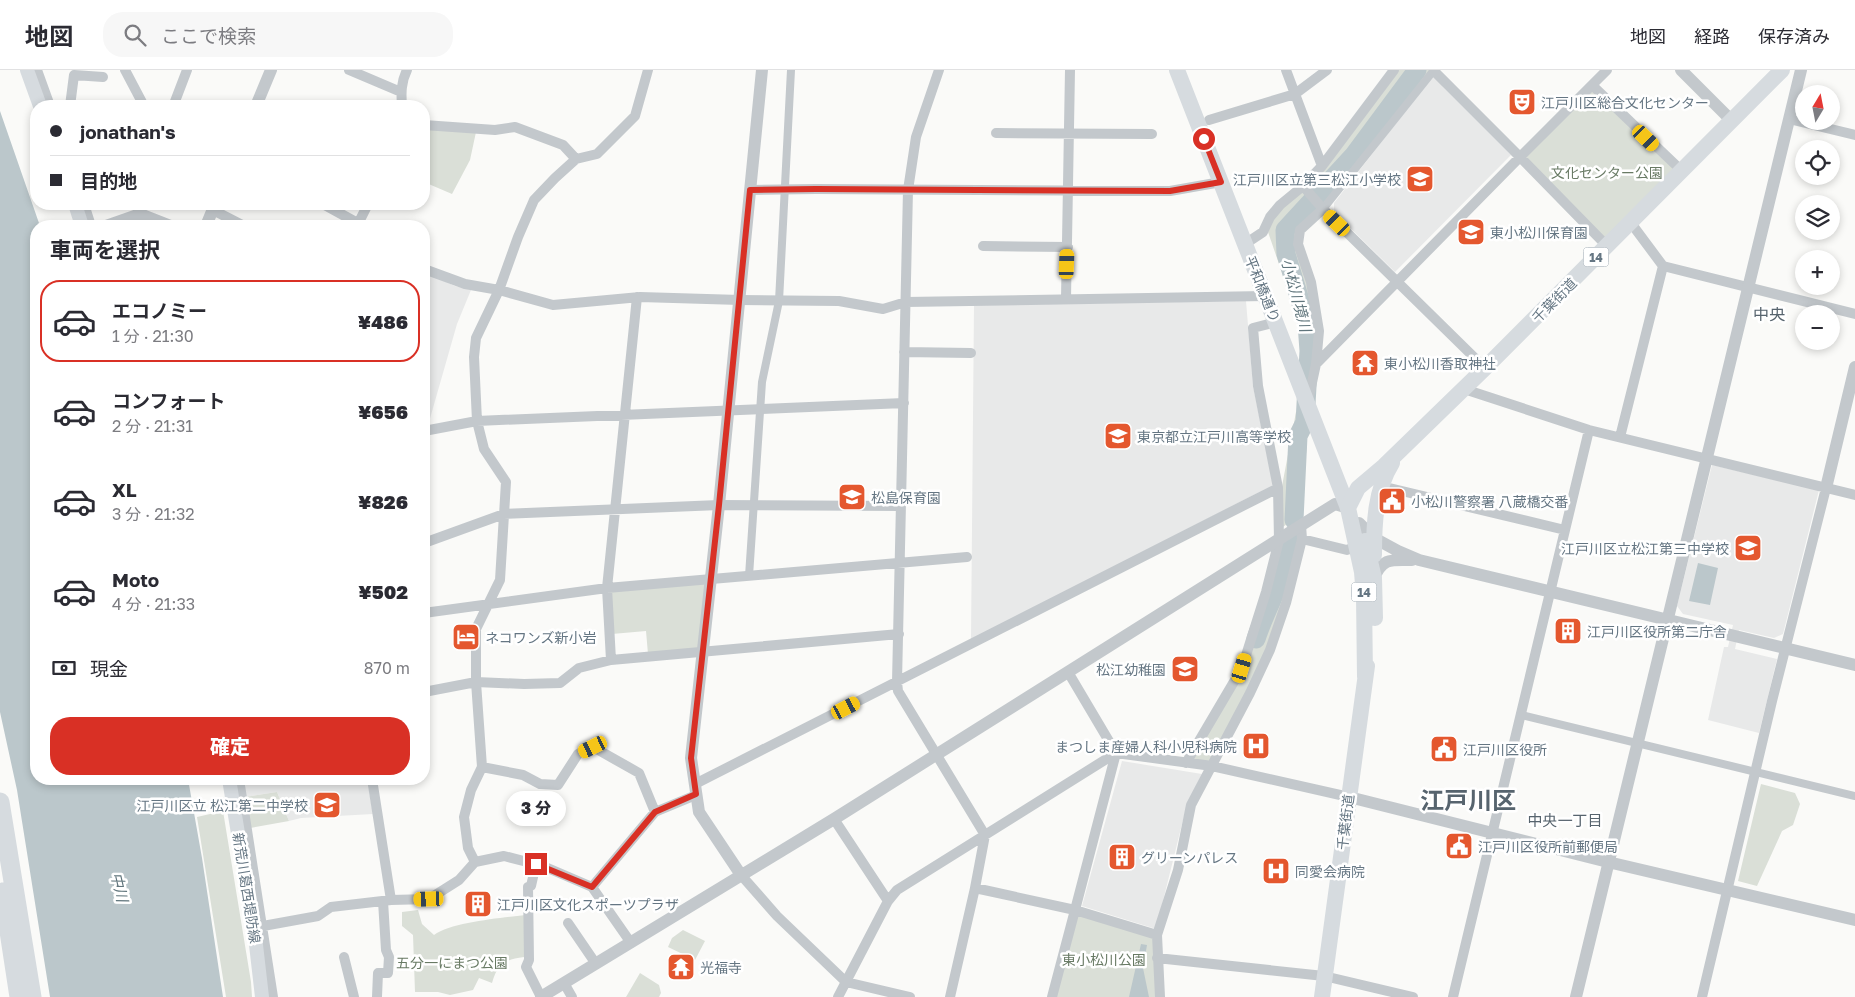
<!DOCTYPE html>
<html lang="ja">
<meta charset="utf-8">
<style>
body{margin:0;font-family:"Golos Text","Noto Sans JP",sans-serif;background:#f7f7f7;color:#2b2b33;height:100vh;display:flex;flex-direction:column;font-size:19px;white-space:nowrap}
*{box-sizing:border-box;margin:0}
p{font-size:16px;color:#7c7c81}
.icon{flex:none;width:28px;height:28px;fill:none;stroke:currentColor;stroke-width:2;stroke-linecap:round;stroke-linejoin:round}
.map{position:relative;flex:1;overflow:hidden}
.sheet{position:absolute;left:30px;top:150px;width:400px;height:565px;display:flex;flex-direction:column;background:#fff;border-radius:20px;box-shadow:0 2px 8px #0003}
.sheet>*{flex:none}
.top-card{position:absolute;left:30px;top:30px;width:400px;height:110px;border-radius:20px;box-shadow:0 2px 8px #0003;display:grid;align-content:center;height:110px;padding:0 20px;background:#fff}
.needle{width:32px;rotate:10deg}
.fabs{position:absolute;left:1795px;top:15px;display:grid;gap:10px}
.fabs a{display:grid;place-items:center;width:45px;height:45px;border-radius:50%;background:#fff;box-shadow:0 2px 8px #0003;font-size:25px}
.end{position:absolute;width:22px;height:22px;margin:-11px;border:6px solid #d93025;background:#fff;box-shadow:0 0 0 2px #fff}
.from{border-radius:50%}
.bubble{position:absolute;height:35px;border-radius:18px;background:#fff;box-shadow:0 2px 8px #0003;font-size:16px;font-weight:800;line-height:35px;text-align:center}
.car{position:absolute;width:15px;height:30px;margin:-15px -8px;border-radius:6px;box-shadow:0 0 4px 1px #0007;background:linear-gradient(#f5c518 24%,#345 0 40%,#f5c518 0 76%,#345 0 86%,#f5c518 0)}
.top-card b{display:flex;align-items:center;gap:18px;height:48px;font-size:19px}
.top-card b+b{border-top:1px solid #e1e1e2}
.top-card i{width:12px;height:12px;background:#2b2b33}
ul{padding:0;list-style:none}
li{display:flex;align-items:center;gap:15px;height:82px;margin:0 10px 8px;padding:0 10px;border:2px solid transparent;border-radius:20px}
li div{flex:1}
li b{display:block;font-size:19px}
li em{font-style:normal;font-weight:800}
li.current{border-color:#d93025}
li>.icon{width:45px;height:45px;stroke-width:1.5}
h2{padding:0 20px;font-size:22px;line-height:60px}
.pay{display:flex;align-items:center;gap:12px;height:55px;padding:0 20px;font-size:19px}
.pay p{margin-inline-start:auto}
.button{display:flex;gap:10px;margin-top:auto;padding:10px 20px}
.button a{flex:1;height:58px;border-radius:20px;background:#d93025;color:#fff;font-size:20px;font-weight:800;line-height:58px;text-align:center}
header{display:flex;align-items:center;gap:30px;box-sizing:border-box;height:70px;padding:0 25px;background:#fff;border-bottom:1px solid #e1e1e2}
header strong{font-size:24px}
nav{display:flex;gap:28px;margin-inline-start:auto;font-size:18px}
.search{width:350px;height:45px;background:#f7f7f7;display:flex;align-items:center;gap:12px;box-sizing:border-box;padding:0 18px;border-radius:20px;color:#7c7c81;font-size:19px}
.map>svg:first-child{display:block}
</style>
<header>
<strong>地図</strong>
<div class="search"><svg class="icon" aria-label="search" viewBox="0 0 24 24"><circle cx="10" cy="10" r="6"/><path d="M15 15l6 6"/></svg>ここで検索</div>
<nav><a>地図</a><a>経路</a><a>保存済み</a></nav>
</header>
<div class="map">
<svg width="1855" height="927" viewBox="0 0 1855 927">
<rect width="100%" height="100%" fill="#fafaf8"/>
<path fill="#e8e9e9" d="M1435,3L1443,17L1511,85L1395,202L1334,142V133Z
M424,202L455,216L471,220L457,254L429,352H424Z
M1246,231L1253,316L1273,415L971,570L974,235Z
M1712,395L1819,420L1783,564L1774,568L1739,560L1735,579L1777,589L1759,663L1708,650L1724,577H1728L1733,555L1683,544L1677,536Z
M1122,691L1202,704L1187,734L1156,859L1082,836Z
M241,709H367L373,744L301,748L289,751L277,722L245,727Z"/>
<path fill="#dadfd7" d="M1397,0H1432L1319,139L1298,159L1317,262L1311,300L1304,295L1300,255L1268,162L1273,149Z
M1592,20L1677,101L1607,171L1524,87Z
M424,59L476,62L470,90L452,124L424,112Z
M1296,342L1307,377L1297,447L1280,459L1279,432Z
M1298,460L1299,470L1268,580L1210,693L1190,692L1244,599L1281,471Z
M706,512L700,578L648,584L646,561L612,564L609,520Z
M1761,714L1795,723L1800,734L1793,755L1782,761L1757,816L1738,811Z
M277,722L289,751L250,758L245,727Z
M223,741L251,912L252,927H226L197,747Z
M418,840L422,854L434,865C452,852 502,848 525,845L524,887C504,890 498,893 492,913L479,908L473,920L450,925L438,922H415L413,865L402,856V842Z
M1075,840L1157,865L1160,927H1052Z
M683,860L705,871L695,890L668,877L672,868Z
M640,903L659,915L661,923L659,927H626Z"/>
<path fill="#bbc7cb" d="M0,41L40,156H36V709H188L202,788L223,927H50L17,720L0,642Z
M1698,493L1718,498L1710,535L1689,531Z
M1141,874L1147,875L1143,898L1149,927H1129Z"/>
<g fill="none" stroke-linecap="round" stroke-linejoin="round">
<path stroke="#bbc7cb" stroke-width="19" d="M1294,450L1298,366L1305,352L1309,281L1307,253L1286,184L1285,160L1354,85L1417,0
M1256,569C1266,537 1288,504 1291,471"/>
<path stroke="#c3c8cc" stroke-width="8" d="M1323,139L1434,0
M749,506L762,312L779,231L791,0
M1521,645L1855,726"/>
<path stroke="#c3c8cc" stroke-width="10" d="M37,0L50,36
M125,0L144,36
M349,0L401,22
M939,0L916,67L908,120L897,612L898,621L985,765L975,818
M1286,0L1322,96
M1434,1L1520,87L1607,0
M1592,15L1682,101
M174,34L187,0
M70,36L74,5L103,7
M402,36C401,23 401,12 407,0
M1789,49L1855,65
M1209,50L1295,24L1327,0
M424,55L495,60L515,57L563,75L576,89
M996,63L1152,64
M1303,116L1323,139L1485,298
M750,120L816,119L1170,121L1221,112
M84,134L91,156
M323,134L363,156
M213,140L244,156
M1631,153L1663,196L1855,244
M103,156L140,143L173,156
M135,156L142,134
M357,156L368,134
M1245,174L1263,162L1270,147L1280,135L1303,116L1322,96L1394,0
M983,176L1068,177
M424,199L465,214L499,220L553,235L640,227L740,230L839,231L883,239L906,232L1265,226
M1066,229L1070,0
M904,282L971,283
M1316,294L1520,87L1607,176
M1464,319L1589,360L1855,425
M1308,331L1316,294L1319,261L1311,212L1298,174L1300,160L1323,139
M424,361L477,351L904,333
M1620,367L1663,196
M1381,416L1565,460
M1302,469L1347,480L1356,476
M424,473L504,444L719,435L901,436
M424,543L607,518L967,487
M611,590L607,518L637,227
M1068,602L1116,683L1075,840L1157,865
M424,622L476,612L524,614L560,613L579,598L611,590L899,564
M1186,693L1242,598L1266,522L1279,470L1278,418L1258,316L1253,258L1276,252
M482,697L523,705L540,714L558,715L578,684L593,677L639,703L655,742
M239,709L273,927
M372,709L391,830
M695,714L1278,418
M834,749L888,831
M475,792L468,778L464,747L471,720L482,697L476,612V559L500,510L506,412L484,379L477,351L474,287L476,268L499,220L518,167L534,130L555,108L576,89L597,84L635,46L648,0
M536,794L531,816L528,817L529,890L526,897L541,927
M741,805L777,846L846,912L910,927
M592,817L655,742L696,725
M568,853L596,894
M263,856L318,846L331,837L391,830L429,829L459,810L475,792L504,786L543,796L592,817L631,873
M344,887L354,927
M1157,888L1324,906L1413,927
M564,913L572,927
M377,927L378,903H388L389,887L386,880L383,831
M838,927L888,831L897,820L1116,683L1212,696L1349,727
M950,927L975,818L1075,840L1052,927
M1160,927L1157,865L1178,800L1191,735L1250,623L1270,580L1286,533L1302,469L1301,455
M1453,927L1589,360
M1702,927L1772,631L1826,418"/>
<path stroke="#c3c8cc" stroke-width="12" d="M1681,0L1732,51
M256,36L271,0
M206,156L215,134
M1826,418L1855,297
M1359,453L1374,468L1398,481L1419,490L1855,595
M1374,508C1383,487 1392,490 1412,490
M1349,727L1608,792L1855,850
M741,805L699,742L691,688L719,435L762,0
M541,927L834,749L1335,434L1348,438
M1576,927L1801,0"/>
<path stroke="#d6dbdf" stroke-width="14" d="M27,0L40,36
M75,134L82,156
M229,709L255,866L262,927"/>
<path stroke="#d6dbdf" stroke-width="16" d="M1177,0L1348,438"/>
<path stroke="#d6dbdf" stroke-width="16" d="M1365,471L1374,508L1375,548
M1374,485C1374,454 1375,420 1392,393
M1365,607L1364,526L1362,502L1348,438L1358,418L1384,396L1485,298L1782,0
M1322,927L1367,596"/>
<path stroke="#d6dbdf" stroke-width="19" d="M0,732L32,927
M3,822L19,927"/>
</g>
<g fill="none" stroke-linecap="round" stroke-linejoin="round">
<path stroke="#d93025" stroke-width="6" d="M536,794L592,817L655,742L696,724L691,688L719,435L750,120L816,119L1170,121L1221,112L1204,69"/>
</g>
<defs>
<symbol id="theatre-square" viewBox="-11 -11 22 22"><rect x="-9" y="-9" width="18" height="18" rx="4" fill="#e4572e" stroke="#fff"/><path d="M-5-5.5Q0-4 5-5.5V0Q5 5 0 6Q-5 5-5 0ZM-3.3-2.5H-1v1.5H-3.3ZM1-2.5H3.3v1.5H1ZM-2.8 1Q0 5.5 2.8 1Z" fill="#fff"/></symbol>
<symbol id="school-square" viewBox="-11 -11 22 22"><rect x="-9" y="-9" width="18" height="18" rx="4" fill="#e4572e" stroke="#fff"/><path d="M0-5L7-2L0 1L-7-2ZM-4 1L0 2.5L4 1V4Q0 6-4 4Z" fill="#fff"/></symbol>
<symbol id="temple-square" viewBox="-11 -11 22 22"><rect x="-9" y="-9" width="18" height="18" rx="4" fill="#e4572e" stroke="#fff"/><path d="M0-6L5-2H3V0L6.5 2.5H4V6H1.5V3h-3V6H-4V2.5H-6.5L-3 0V-2H-5Z" fill="#fff"/></symbol>
<symbol id="civic-square" viewBox="-11 -11 22 22"><rect x="-9" y="-9" width="18" height="18" rx="4" fill="#e4572e" stroke="#fff"/><path d="M-.6-6.5H3V-4.5H.6V-3L4-1V1h2V6H-6V1h2V-1L-.6-3ZM-1.2 2.5V6h2.4V2.5Z" fill="#fff"/></symbol>
<symbol id="building-square" viewBox="-11 -11 22 22"><rect x="-9" y="-9" width="18" height="18" rx="4" fill="#e4572e" stroke="#fff"/><path d="M-4-6H4V6H1V3H-1V6H-4ZM-2.5-4.3h1.7v1.8h-1.7ZM.8-4.3h1.7v1.8H.8ZM-2.5-1h1.7V.8h-1.7ZM.8-1h1.7V.8H.8Z" fill="#fff"/></symbol>
<symbol id="hotel-square" viewBox="-11 -11 22 22"><rect x="-9" y="-9" width="18" height="18" rx="4" fill="#e4572e" stroke="#fff"/><path d="M-6-4.5h1.5V1H6V5H4.5V3h-9V5H-6ZM-4 0a1.8 1.8 0 1 1 3.6 0ZM.5 0V-2.5h3Q6-2.5 6 0Z" fill="#fff"/></symbol>
<symbol id="hospital-square" viewBox="-11 -11 22 22"><rect x="-9" y="-9" width="18" height="18" rx="4" fill="#e4572e" stroke="#fff"/><path d="M-5-5h3v3.5h4V-5h3V5h-3V1.5h-4V5h-3Z" fill="#fff"/></symbol>
</defs>
<g fill-rule="evenodd">
<use href="#theatre-square" x="1506" y="16" width="32" height="32"/>
<use href="#school-square" x="1404" y="93" width="32" height="32"/>
<use href="#school-square" x="1455" y="146" width="32" height="32"/>
<use href="#temple-square" x="1349" y="277" width="32" height="32"/>
<use href="#school-square" x="1102" y="350" width="32" height="32"/>
<use href="#school-square" x="836" y="411" width="32" height="32"/>
<use href="#civic-square" x="1376" y="415" width="32" height="32"/>
<use href="#school-square" x="1732" y="462" width="32" height="32"/>
<use href="#building-square" x="1552" y="545" width="32" height="32"/>
<use href="#hotel-square" x="450" y="551" width="32" height="32"/>
<use href="#school-square" x="1169" y="583" width="32" height="32"/>
<use href="#hospital-square" x="1240" y="660" width="32" height="32"/>
<use href="#civic-square" x="1428" y="663" width="32" height="32"/>
<use href="#school-square" x="311" y="719" width="32" height="32"/>
<use href="#civic-square" x="1443" y="760" width="32" height="32"/>
<use href="#building-square" x="1106" y="771" width="32" height="32"/>
<use href="#hospital-square" x="1260" y="785" width="32" height="32"/>
<use href="#building-square" x="462" y="818" width="32" height="32"/>
<use href="#temple-square" x="665" y="881" width="32" height="32"/>
</g>
<g text-anchor="middle" dominant-baseline="central" stroke-width="5" stroke-linejoin="round" paint-order="stroke">
<g fill="#fff" stroke="#939fa8" stroke-width="1">
<rect x="1583.5" y="177.5" width="25" height="19" rx="4"/>
<rect x="1351.5" y="512.5" width="25" height="19" rx="4"/>
</g>
<g font-size="12" font-weight="bold" fill="#657683">
<text x="1596" y="187">14</text>
<text x="1364" y="522">14</text>
</g>
<g font-size="14" fill="#657683" stroke="#fff" text-anchor="start">
<text x="1541" y="32">江戸川区総合文化センター</text>
<text x="1401" y="109" text-anchor="end">江戸川区立第三松江小学校</text>
<text x="1490" y="162">東小松川保育園</text>
<text x="1384" y="293">東小松川香取神社</text>
<text x="1137" y="366">東京都立江戸川高等学校</text>
<text x="871" y="427">松島保育園</text>
<text x="1411" y="431">小松川警察署 八蔵橋交番</text>
<text x="1729" y="478" text-anchor="end">江戸川区立松江第三中学校</text>
<text x="1587" y="561">江戸川区役所第二庁舎</text>
<text x="485" y="567">ネコワンズ新小岩</text>
<text x="1166" y="599" text-anchor="end">松江幼稚園</text>
<text x="1237" y="676" text-anchor="end">まつしま産婦人科小児科病院</text>
<text x="1463" y="679">江戸川区役所</text>
<text x="308" y="735" text-anchor="end">江戸川区立 松江第二中学校</text>
<text x="1478" y="776">江戸川区役所前郵便局</text>
<text x="1141" y="787">グリーンパレス</text>
<text x="1295" y="801">同愛会病院</text>
<text x="497" y="834">江戸川区文化スポーツプラザ</text>
<text x="700" y="897">光福寺</text>
</g>
<g font-size="14" fill="#687a64" stroke="#fff">
<text x="1607" y="102">文化センター公園</text>
<text x="1104" y="889">東小松川公園</text>
<text x="452" y="892">五分一にまつ公園</text>
</g>
<g font-size="14" fill="#657683" stroke="#fff">
<text transform="translate(1263 219) rotate(68)">平和橋通り</text>
<text transform="translate(1554 230) rotate(-45)">千葉街道</text>
<text transform="translate(1345 752) rotate(-83)">千葉街道</text>
<text transform="translate(247 818) rotate(81)">新荒川葛西堤防線</text>
</g>
<g font-size="15" font-style="italic" fill="#60757c" stroke="#fff">
<text transform="translate(1297 225) rotate(75)">小松川境川</text>
<text transform="translate(120 817) rotate(77)">中川</text>
</g>
<g font-size="15" fill="#57646e" stroke="#fff">
<text x="1565" y="750">中央一丁目</text>
</g>
<g font-size="16" fill="#57646e" stroke="#fff">
<text x="1769" y="244">中央</text>
</g>
<g font-size="24" font-weight="bold" fill="#57646e" stroke="#fff">
<text x="1468" y="729">江戸川区</text>
</g>
</g>
</svg>
<div class="fabs">
<a><svg class="needle" viewBox="-14 -14 28 28"><path d="M0-13l5 13h-10z" fill="#e53935"/><path d="M0 13l5-13h-10z" fill="#7c7c81"/></svg></a>
<a><svg class="icon" aria-label="locate" viewBox="0 0 24 24"><circle cx="12" cy="12" r="6"/><path d="M12 2v4M12 18v4M2 12h4M18 12h4"/></svg></a>
<a><svg class="icon" aria-label="layers" viewBox="0 0 24 24"><path d="M12 4l9 5-9 5-9-5zM3 14l9 5 9-5"/></svg></a>
<a>+</a>
<a>−</a>
</div>
<i class="end from" style="left:1204px;top:69px"></i>
<i class="end" style="left:536px;top:794px"></i>
<div class="bubble" style="left:506px;top:721px;width:60px">3 分</div>
<i class="car" style="left:1646px;top:68px;rotate:134deg"></i>
<i class="car" style="left:1337px;top:153px;rotate:314deg"></i>
<i class="car" style="left:1067px;top:194px;rotate:2deg"></i>
<i class="car" style="left:1242px;top:598px;rotate:17deg"></i>
<i class="car" style="left:846px;top:638px;rotate:63deg"></i>
<i class="car" style="left:593px;top:677px;rotate:244deg"></i>
<i class="car" style="left:429px;top:829px;rotate:268deg"></i>
<div class="top-card">
<b><i class="from"></i>jonathan's</b>
<b><i></i>目的地</b>
</div>
<section class="sheet">
<h2>車両を選択</h2>
<ul>
<li class="current"><svg class="icon" aria-label="car" viewBox="0 0 24 24"><path d="M5 17H2v-5l4-1 3-4h7l3 4 3 1v5h-3M9 17h6M6 11h13"/><circle cx="7" cy="17" r="2"/><circle cx="17" cy="17" r="2"/></svg><div><b>エコノミー</b><p>1 分 · 21:30</p></div><em>¥486</em></li>
<li><svg class="icon" aria-label="car" viewBox="0 0 24 24"><path d="M5 17H2v-5l4-1 3-4h7l3 4 3 1v5h-3M9 17h6M6 11h13"/><circle cx="7" cy="17" r="2"/><circle cx="17" cy="17" r="2"/></svg><div><b>コンフォート</b><p>2 分 · 21:31</p></div><em>¥656</em></li>
<li><svg class="icon" aria-label="car" viewBox="0 0 24 24"><path d="M5 17H2v-5l4-1 3-4h7l3 4 3 1v5h-3M9 17h6M6 11h13"/><circle cx="7" cy="17" r="2"/><circle cx="17" cy="17" r="2"/></svg><div><b>XL</b><p>3 分 · 21:32</p></div><em>¥826</em></li>
<li><svg class="icon" aria-label="car" viewBox="0 0 24 24"><path d="M5 17H2v-5l4-1 3-4h7l3 4 3 1v5h-3M9 17h6M6 11h13"/><circle cx="7" cy="17" r="2"/><circle cx="17" cy="17" r="2"/></svg><div><b>Moto</b><p>4 分 · 21:33</p></div><em>¥502</em></li>
</ul>
<div class="pay"><svg class="icon" aria-label="cash" viewBox="0 0 24 24"><path d="M3 7h18v10H3z"/><circle cx="12" cy="12" r="2"/></svg>現金<p>870 m</p></div>
<div class="button"><a>確定</a></div>
</section>
</div>
